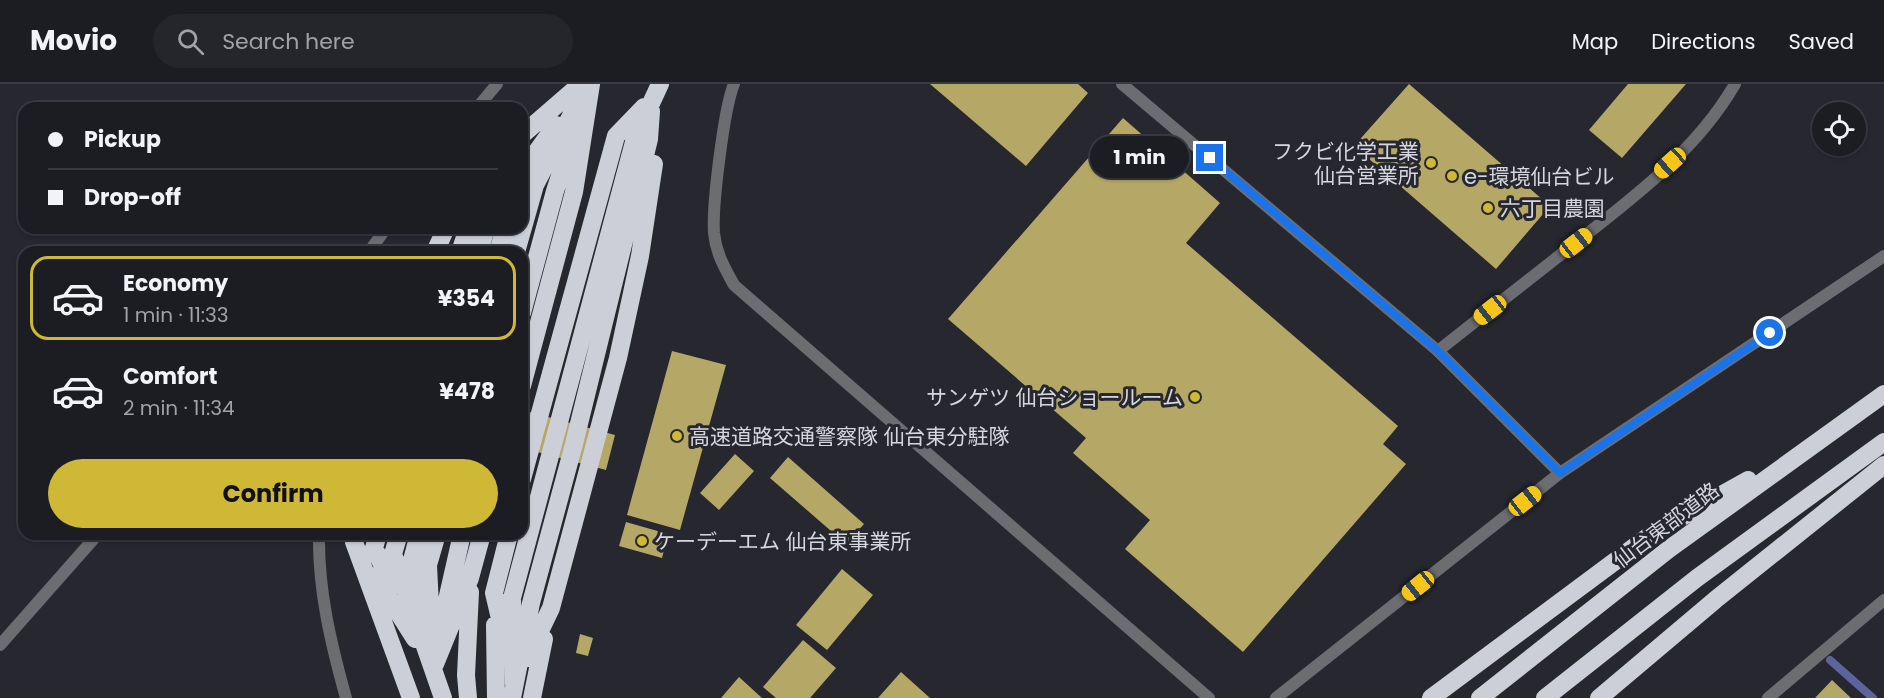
<!DOCTYPE html>
<meta charset="utf-8">
<style>
body{margin:0;font-family:Poppins,"Noto Sans JP",sans-serif;background:#25262b;color:#f1f3f6;height:100vh;display:flex;flex-direction:column;font-size:22px;white-space:nowrap}
*{box-sizing:border-box;margin:0}
p{font-size:20px;color:#a0a2a6}
.icon{flex:none;width:33px;height:33px;fill:none;stroke:currentColor;stroke-width:2;stroke-linecap:round;stroke-linejoin:round}
.map{position:relative;flex:1;overflow:hidden}
.sheet{position:absolute;left:18px;top:162px;width:510px;height:294px;display:flex;flex-direction:column;background:#1c1d23;border-radius:18px;box-shadow:0 2px 4px #0004,0 0 0 2px #3a3b41}
.sheet>*{flex:none}
.top-card{position:absolute;left:18px;top:18px;width:510px;height:132px;border-radius:18px;box-shadow:0 2px 4px #0004,0 0 0 2px #3a3b41;display:grid;align-content:center;height:132px;padding:0 30px;background:#1c1d23}
.fabs{position:absolute;left:1812px;top:18px;display:grid;gap:12px}
.fabs a{display:grid;place-items:center;width:54px;height:54px;border-radius:50%;background:#1c1d23;box-shadow:0 2px 4px #0004,0 0 0 2px #3a3b41;font-size:30px}
.end{position:absolute;width:27px;height:27px;margin:-14px;border:8px solid #1a73e8;background:#fff;box-shadow:0 0 0 3px #fff}
.from{border-radius:50%}
.bubble{position:absolute;height:42px;border-radius:21px;background:#1c1d23;box-shadow:0 2px 4px #0004,0 0 0 2px #3a3b41;font-size:20px;font-weight:700;line-height:42px;text-align:center}
.car{position:absolute;width:18px;height:36px;margin:-18px -9px;border-radius:8px;box-shadow:0 0 4px 2px #0007;background:linear-gradient(#f5c518 24%,#345 0 40%,#f5c518 0 76%,#345 0 86%,#f5c518 0)}
.top-card b{display:flex;align-items:center;gap:21px;height:57px;font-size:22px}
.top-card b+b{border-top:2px solid #3a3b41}
.top-card i{width:15px;height:15px;background:#f1f3f6}
ul{padding:10px 0 0;list-style:none}
li{display:flex;align-items:center;gap:18px;height:84px;margin:0 12px 9px;padding:0 18px;border:3px solid transparent;border-radius:18px}
li div{flex:1}
li b{display:block;font-size:22px}
li em{font-style:normal;font-weight:700}
li.on{border-color:#d0b837}
li>.icon{width:54px;height:54px;stroke-width:1.5}
.button{display:flex;gap:12px;margin-top:auto;padding:12px 30px}
.button a{flex:1;height:69px;border-radius:36px;background:#d0b837;color:#111;font-size:24px;font-weight:700;line-height:69px;text-align:center}
header{display:flex;align-items:center;gap:36px;box-sizing:border-box;height:84px;padding:0 30px;background:#1c1d23;border-bottom:2px solid #3a3b41}
header strong{font-size:28px}
nav{display:flex;gap:33px;margin-inline-start:auto;font-size:21px}
.search{width:420px;height:54px;background:#25262b;display:flex;align-items:center;gap:15px;box-sizing:border-box;padding:0 21px;border-radius:33px;color:#a0a2a6;font-size:22px}
.map>svg:first-child{display:block}
</style>
<header>
<strong>Movio</strong>
<div class="search"><svg class="icon" aria-label="search" viewBox="0 0 24 24"><circle cx="10" cy="10" r="6"/><path d="M15 15l6 6"/></svg>Search here</div>
<nav><a>Map</a><a>Directions</a><a>Saved</a></nav>
</header>
<div class="map">
<svg width="1884" height="614" viewBox="0 0 1884 614">
<rect width="100%" height="100%" fill="#26272f"/>
<g fill="none" stroke-linecap="round" stroke-linejoin="round">
<path stroke="#5c649b" stroke-width="8" d="M1830,576L1873,614"/>
</g>
<path fill="#b5a866" d="M930,0H1078L1088,9L1026,82Z
M1409,0L1550,122L1496,185L1354,62Z
M1628,0H1686L1622,74L1589,46Z
M1123,34L1220,119L1186,159L1398,342L1383,360L1406,380L1243,568L1125,465L1150,436L1073,369L1086,354L948,235Z
M672,267L726,281L680,446L627,431Z
M522,326L615,351L606,386L522,364Z
M735,370L754,387L719,426L700,409Z
M788,373L864,440L846,460L770,394Z
M626,438L668,450L662,474L619,462Z
M842,485L873,511L827,566L796,541Z
M580,550L593,554L588,572L576,569Z
M803,556L836,584L810,614H776L763,603Z
M901,588L930,614H878Z
M739,593L762,614H721Z
M1832,596L1851,614H1815Z"/>
<g fill="none" stroke-linecap="round" stroke-linejoin="round">
<path stroke="#6c6d71" stroke-width="12" d="M734,0C724,24 712,122 714,149C716,169 724,183 734,201L1209,614
M1122,0L1438,267L1560,389L1276,614
M1560,389L1884,172
M0,561L98,450
M1768,614L1884,516"/>
<path stroke="#6c6d71" stroke-width="12" d="M477,24L497,0
M369,168L386,144
M1438,267C1483,231 1529,196 1574,160C1633,114 1697,66 1735,0
M319,450C318,506 331,560 346,614"/>
<path stroke="#ccced8" stroke-width="18" d="M522,51L581,0
M522,88L556,41
M435,168L446,144
M460,168L468,144
M479,168L486,144
M498,168L505,144
M516,168L535,101L585,5
M522,229L555,107L575,46
M522,302L574,108L591,0
M522,395L616,52L644,23
M378,450L374,464L393,502
M399,450L393,470L443,614
M419,450L412,476L421,521
M354,458L411,614
M375,492L415,555
M495,541L496,614
M440,547L462,450
M505,556L494,509L509,450
M432,564L428,481L437,450
M527,574L551,524L618,274L640,172L654,80
M435,580L470,494L482,450
M514,600L512,514L635,54L660,0
M468,614L466,591L470,508
M512,614L531,519L574,360L649,55L651,27
M532,614L544,555
M1431,614L1653,449L1748,396
M1480,614L1669,465L1884,310
M1545,614L1697,494L1884,358
M1599,614L1715,516L1884,381"/>
</g>
<g fill="none" stroke-linecap="round" stroke-linejoin="round">
<path stroke="#1a73e8" stroke-width="8" d="M1210,74L1438,267L1560,389L1770,249"/>
</g>
<g fill="#d0b837" stroke="#26272f" stroke-width="2">
<circle cx="1431" cy="79" r="6"/>
<circle cx="1452" cy="92" r="6"/>
<circle cx="1488" cy="124" r="6"/>
<circle cx="1195" cy="313" r="6"/>
<circle cx="677" cy="352" r="6"/>
<circle cx="642" cy="457" r="6"/>
</g>
<g text-anchor="middle" dominant-baseline="central" stroke-width="6" stroke-linejoin="round" paint-order="stroke">
<g font-size="21" fill="#d6d7dc" stroke="#26272f" text-anchor="start">
<text x="1419" y="67" text-anchor="end">フクビ化学工業<tspan x="1419" dy="24">仙台営業所</tspan></text>
<text x="1464" y="92">e-環境仙台ビル</text>
<text x="1500" y="124">六丁目農園</text>
<text x="1183" y="313" text-anchor="end">サンゲツ 仙台ショールーム</text>
<text x="689" y="352">高速道路交通警察隊 仙台東分駐隊</text>
<text x="654" y="457">ケーデーエム 仙台東事業所</text>
</g>
<g font-size="21" fill="#d6d7dc" stroke="#26272f">
<text transform="translate(1666 441) rotate(-37)">仙台東部道路</text>
</g>
</g>
</svg>
<div class="fabs">
<a><svg class="icon" aria-label="locate" viewBox="0 0 24 24"><circle cx="12" cy="12" r="6"/><path d="M12 2v4M12 18v4M2 12h4M18 12h4"/></svg></a>
</div>
<i class="end from" style="left:1770px;top:249px"></i>
<i class="end" style="left:1210px;top:74px"></i>
<div class="bubble" style="left:1090px;top:52px;width:99px">1 min</div>
<i class="car" style="left:1670px;top:79px;rotate:228deg"></i>
<i class="car" style="left:1576px;top:159px;rotate:52deg"></i>
<i class="car" style="left:1490px;top:226px;rotate:232deg"></i>
<i class="car" style="left:1525px;top:417px;rotate:52deg"></i>
<i class="car" style="left:1418px;top:502px;rotate:231deg"></i>
<div class="top-card">
<b><i class="from"></i>Pickup</b>
<b><i></i>Drop-off</b>
</div>
<section class="sheet">
<ul>
<li class="on"><svg class="icon" aria-label="car" viewBox="0 0 24 24"><path d="M5 17H2v-5l4-1 3-4h7l3 4 3 1v5h-3M9 17h6M6 11h13"/><circle cx="7" cy="17" r="2"/><circle cx="17" cy="17" r="2"/></svg><div><b>Economy</b><p>1 min · 11:33</p></div><em>¥354</em></li>
<li><svg class="icon" aria-label="car" viewBox="0 0 24 24"><path d="M5 17H2v-5l4-1 3-4h7l3 4 3 1v5h-3M9 17h6M6 11h13"/><circle cx="7" cy="17" r="2"/><circle cx="17" cy="17" r="2"/></svg><div><b>Comfort</b><p>2 min · 11:34</p></div><em>¥478</em></li>
</ul>
<div class="button"><a>Confirm</a></div>
</section>
</div>
